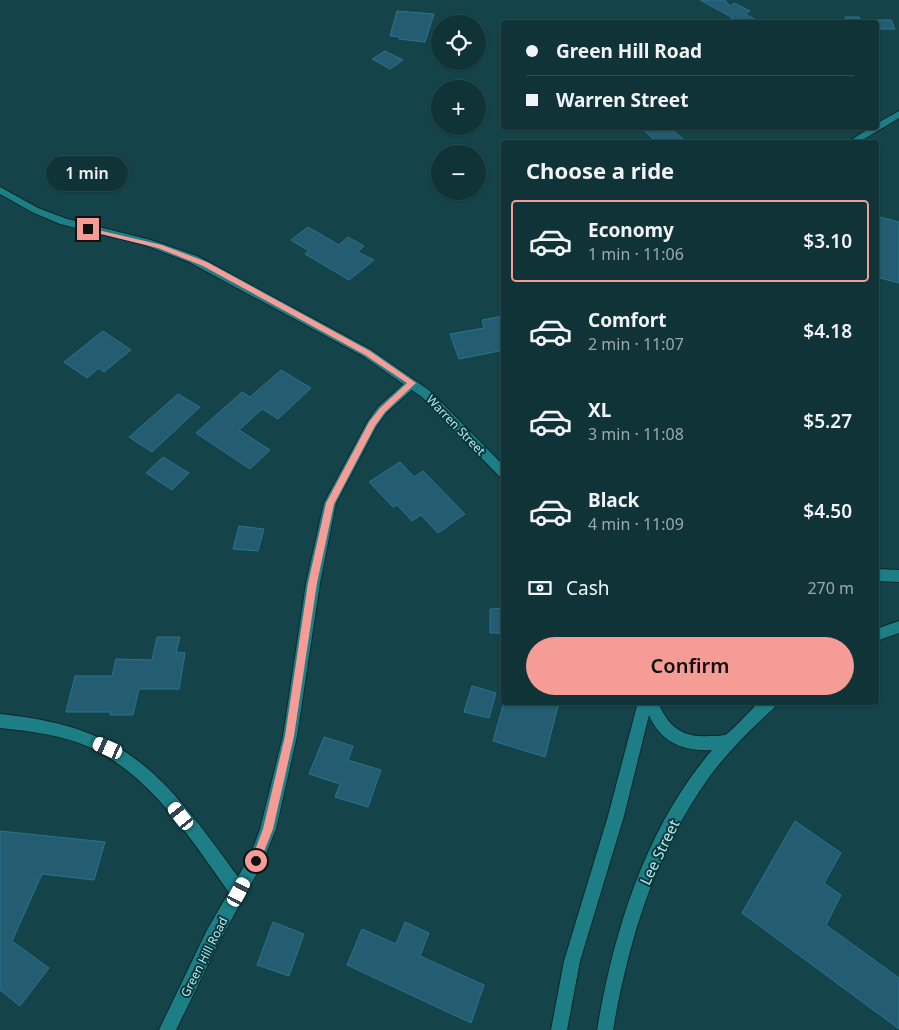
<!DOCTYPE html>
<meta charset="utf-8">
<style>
body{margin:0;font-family:"Noto Sans",sans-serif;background:#183b3f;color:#f1f3f6;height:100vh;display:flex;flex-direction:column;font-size:19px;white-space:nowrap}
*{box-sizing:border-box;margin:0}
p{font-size:16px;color:#9baaad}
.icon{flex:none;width:28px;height:28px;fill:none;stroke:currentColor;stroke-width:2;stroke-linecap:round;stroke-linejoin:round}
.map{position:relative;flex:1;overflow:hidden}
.panel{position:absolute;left:501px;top:140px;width:378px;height:565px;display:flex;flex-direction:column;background:#0f3337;border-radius:5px;box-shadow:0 1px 4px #0004,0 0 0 1px #2f4e52}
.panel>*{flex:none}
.top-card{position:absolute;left:501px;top:20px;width:378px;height:110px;border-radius:5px;box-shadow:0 1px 4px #0004,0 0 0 1px #2f4e52;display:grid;align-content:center;height:110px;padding:0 25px;background:#0f3337}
.controls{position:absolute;left:431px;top:15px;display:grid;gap:10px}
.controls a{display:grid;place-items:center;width:55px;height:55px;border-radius:50%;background:#0f3337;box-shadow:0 1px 4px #0004,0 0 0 1px #2f4e52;font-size:25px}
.end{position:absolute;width:22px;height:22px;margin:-11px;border:6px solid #f59c96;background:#111;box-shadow:0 0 0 2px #111}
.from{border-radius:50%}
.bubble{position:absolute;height:35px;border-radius:18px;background:#0f3337;box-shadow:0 1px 4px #0004,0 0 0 1px #2f4e52;font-size:16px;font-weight:600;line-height:35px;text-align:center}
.car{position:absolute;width:15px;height:30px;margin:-15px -8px;border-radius:6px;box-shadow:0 0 4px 1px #0007;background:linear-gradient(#fff 24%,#345 0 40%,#fff 0 76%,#345 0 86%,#fff 0)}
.top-card b{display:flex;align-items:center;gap:18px;height:48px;font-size:19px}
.top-card b+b{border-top:1px solid #2f4e52}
.top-card i{width:12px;height:12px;background:#f1f3f6}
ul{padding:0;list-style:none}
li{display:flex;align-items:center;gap:15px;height:82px;margin:0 10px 8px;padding:0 15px;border:2px solid transparent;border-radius:5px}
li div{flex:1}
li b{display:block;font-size:19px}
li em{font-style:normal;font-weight:600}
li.active{border-color:#f59c96}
li>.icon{width:45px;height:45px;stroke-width:1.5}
h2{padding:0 25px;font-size:22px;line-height:60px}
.pay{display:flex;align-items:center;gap:12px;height:55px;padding:0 25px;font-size:19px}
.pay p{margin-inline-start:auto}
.action{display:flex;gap:10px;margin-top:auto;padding:10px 25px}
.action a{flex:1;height:58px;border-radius:30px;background:#f59c96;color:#111;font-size:20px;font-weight:600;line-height:58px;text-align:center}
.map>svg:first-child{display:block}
</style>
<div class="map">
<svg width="899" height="1030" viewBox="0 0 899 1030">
<rect width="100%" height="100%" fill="#144449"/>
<path fill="#245d71" stroke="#26758f" d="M700,0H725L730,6L734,3L750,11L745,14L758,21L725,22L733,18Z
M397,11L434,14L425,42L399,39L400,37L390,36Z
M845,17H859L861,20H891L895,29H876V22H847Z
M385,51L403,60L390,69L372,59Z
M651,128H671L686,142H665L662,140L656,142L644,130Z
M876,216L899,222V283L876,277Z
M308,227L339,245L348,237L364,246L358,252L374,260L349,280L305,254L309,251L291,240Z
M503,316L504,350L459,359L450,334L484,328L482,320Z
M103,331L131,350L104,372L99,368L87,378L64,362Z
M281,370L311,388L278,419L262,409L239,430L270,450L250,469L196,433L242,392L250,397Z
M178,394L200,407L152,452L129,437Z
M163,457L189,473L172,490L146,473Z
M400,462L414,477L423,471L465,514L438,533L421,515L412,521L397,505L393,507L369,482Z
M239,526L264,529L258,551L233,549Z
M504,608V633H490V609Z
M157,637H180L176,652L185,653L179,689H139L133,715H110L111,712H66L75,676H112L116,659L152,660Z
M472,686L496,693L489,718L464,712Z
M504,702H559L545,757L493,741Z
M324,737L353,746L348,760L381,770L368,807L335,797L340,784L309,774Z
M795,821L841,853L824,883L841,895L826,925L899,978V1029L742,913Z
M0,831L105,842L94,880L42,874L12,941L49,968L20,1006L0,990Z
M273,922L304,934L289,976L257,965Z
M405,922L429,933L420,956L484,985L471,1023L347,965L362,929L396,944Z"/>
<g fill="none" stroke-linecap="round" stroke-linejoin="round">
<defs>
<path id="service" d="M0,714C38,718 76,725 110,743C168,773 206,835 245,886L247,892L245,898L239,900L233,898C193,843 153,776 89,747C62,735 30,731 0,728Z"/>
<path id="minor" d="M899,111V118L859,142H848L870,128H876V124Z
M412,379L418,383L416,386L386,413L376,427L336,503L320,583L297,736L276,829L261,866L219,942L176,1030H159L207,930L250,856L260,829L283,736L306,583L324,503L368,421L378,407L408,380Z"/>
<path id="tertiary" d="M0,187L38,208L67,219L151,240L197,256L371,350L430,391L504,466V479L500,477L422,397L363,356L189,262L145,245L60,224L32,212L0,194Z"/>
<path id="secondary" d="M876,569L899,570V582L876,581Z
M899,621V633L876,641V629Z
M638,702H658C668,727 683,738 709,736C714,736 720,736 725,735C731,732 752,709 759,702H777L775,707C752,728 729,750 710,776C655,852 629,939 613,1030H597C614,930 645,829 712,750C684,752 660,742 649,715L624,816L580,961L567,1030H551L564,961L608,816Z"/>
</defs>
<use href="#service" stroke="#0c282b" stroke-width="2"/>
<use href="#minor" stroke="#0c282b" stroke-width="2"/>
<use href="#tertiary" stroke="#0c282b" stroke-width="2"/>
<use href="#secondary" stroke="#0c282b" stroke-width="2"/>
<use href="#service" fill="#1d7e86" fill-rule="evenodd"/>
<use href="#minor" fill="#1d7e86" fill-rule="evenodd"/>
<use href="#tertiary" fill="#1d7e86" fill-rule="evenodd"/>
<use href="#secondary" fill="#1d7e86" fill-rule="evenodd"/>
</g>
<path fill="#f59c96" d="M85,227L162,245L207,262L370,351L416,383L385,412L375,426L334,504L317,583L294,736L273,829L259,864L256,866L251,861L263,829L285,736L308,583L326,503L369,422L380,408L407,383L365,355L203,266L158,248L85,230Z"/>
<g text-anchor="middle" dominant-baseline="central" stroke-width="4" stroke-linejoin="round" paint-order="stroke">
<g font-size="12" fill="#bee7eb" stroke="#063a3e">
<text transform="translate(456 425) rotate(46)">Warren Street</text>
<text transform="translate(204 957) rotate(-63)">Green Hill Road</text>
</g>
<g font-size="15" fill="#bee7eb" stroke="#063a3e">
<text transform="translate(659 852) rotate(-64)">Lee Street</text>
</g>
</g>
</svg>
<div class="controls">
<a><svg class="icon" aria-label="locate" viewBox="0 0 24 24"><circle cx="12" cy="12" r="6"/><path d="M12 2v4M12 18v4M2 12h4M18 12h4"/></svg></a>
<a>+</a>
<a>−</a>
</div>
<i class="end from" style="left:256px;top:861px"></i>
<i class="end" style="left:88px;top:229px"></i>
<div class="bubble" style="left:46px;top:156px;width:82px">1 min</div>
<i class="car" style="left:108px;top:748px;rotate:294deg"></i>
<i class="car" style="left:181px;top:816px;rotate:322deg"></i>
<i class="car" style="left:239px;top:892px;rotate:28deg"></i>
<div class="top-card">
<b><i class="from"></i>Green Hill Road</b>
<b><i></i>Warren Street</b>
</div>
<section class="panel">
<h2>Choose a ride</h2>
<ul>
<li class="active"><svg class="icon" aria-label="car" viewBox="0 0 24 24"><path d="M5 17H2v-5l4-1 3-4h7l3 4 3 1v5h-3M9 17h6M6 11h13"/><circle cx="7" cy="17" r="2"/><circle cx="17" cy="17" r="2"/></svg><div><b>Economy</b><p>1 min · 11:06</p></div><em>$3.10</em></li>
<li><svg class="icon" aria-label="car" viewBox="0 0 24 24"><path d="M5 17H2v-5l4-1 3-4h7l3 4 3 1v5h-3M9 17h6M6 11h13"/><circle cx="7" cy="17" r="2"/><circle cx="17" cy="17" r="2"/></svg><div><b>Comfort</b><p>2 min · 11:07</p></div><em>$4.18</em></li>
<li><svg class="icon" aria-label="car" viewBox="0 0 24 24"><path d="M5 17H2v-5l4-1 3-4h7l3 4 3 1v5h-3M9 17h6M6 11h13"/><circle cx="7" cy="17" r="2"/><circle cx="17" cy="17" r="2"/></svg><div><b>XL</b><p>3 min · 11:08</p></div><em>$5.27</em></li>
<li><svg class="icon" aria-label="car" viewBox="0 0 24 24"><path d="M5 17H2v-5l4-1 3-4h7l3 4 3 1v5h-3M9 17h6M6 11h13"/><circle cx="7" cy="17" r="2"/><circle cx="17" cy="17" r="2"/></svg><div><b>Black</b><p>4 min · 11:09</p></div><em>$4.50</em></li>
</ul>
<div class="pay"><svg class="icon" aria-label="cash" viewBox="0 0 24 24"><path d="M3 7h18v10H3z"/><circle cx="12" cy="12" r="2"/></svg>Cash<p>270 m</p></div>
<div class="action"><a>Confirm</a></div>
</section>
</div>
